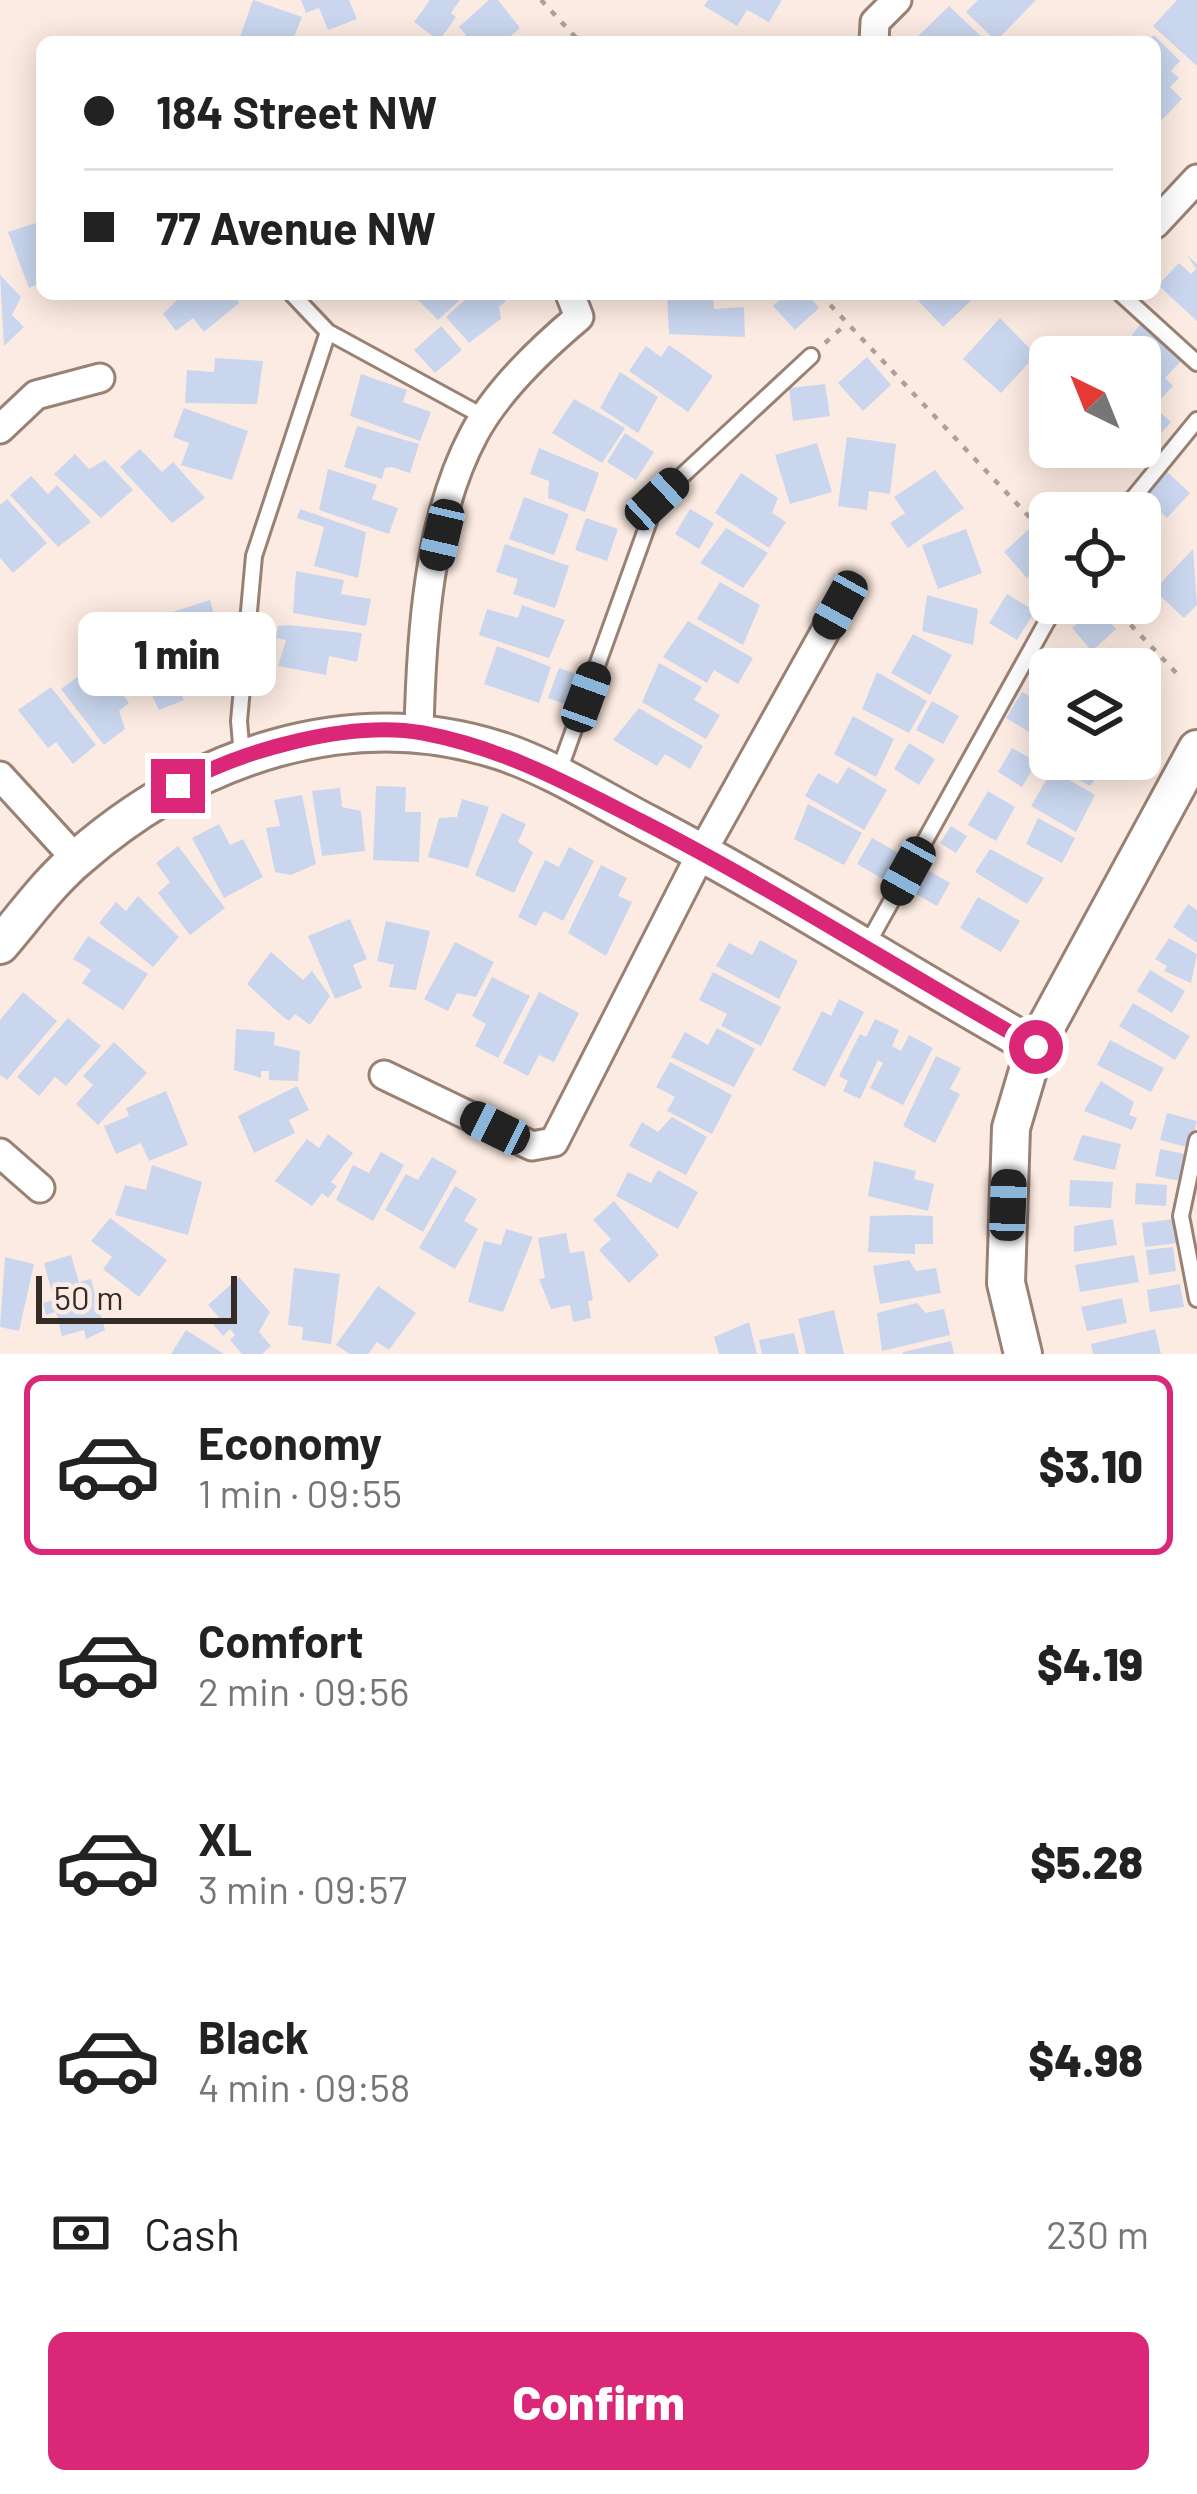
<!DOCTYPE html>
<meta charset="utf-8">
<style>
body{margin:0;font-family:Barlow,sans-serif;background:#f2f2f2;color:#222;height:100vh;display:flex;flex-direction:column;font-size:45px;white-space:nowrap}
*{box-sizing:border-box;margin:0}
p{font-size:39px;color:#767676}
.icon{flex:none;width:66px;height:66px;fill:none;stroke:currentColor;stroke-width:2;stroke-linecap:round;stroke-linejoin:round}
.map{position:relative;height:1354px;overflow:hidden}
.sheet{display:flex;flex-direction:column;background:#fff;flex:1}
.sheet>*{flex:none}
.top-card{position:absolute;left:36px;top:36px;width:1125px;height:264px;border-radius:18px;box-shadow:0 6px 30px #0003;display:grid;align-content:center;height:264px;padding:0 48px;background:#fff}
.needle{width:78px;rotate:317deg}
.buttons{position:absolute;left:1029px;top:336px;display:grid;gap:24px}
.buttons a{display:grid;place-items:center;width:132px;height:132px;border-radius:18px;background:#fff;box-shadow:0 6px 30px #0003;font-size:60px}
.scale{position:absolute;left:36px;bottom:30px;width:201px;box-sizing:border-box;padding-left:12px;border:6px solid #352b26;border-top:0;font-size:33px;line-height:42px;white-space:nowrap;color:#352b26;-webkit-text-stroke:9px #fcebe2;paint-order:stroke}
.end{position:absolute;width:54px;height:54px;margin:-27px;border:15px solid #db2777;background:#fff;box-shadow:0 0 0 6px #fff}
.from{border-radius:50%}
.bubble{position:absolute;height:84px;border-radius:18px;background:#fff;box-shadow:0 6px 30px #0003;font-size:39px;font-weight:800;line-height:84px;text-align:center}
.car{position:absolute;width:36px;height:72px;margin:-36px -18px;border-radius:15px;box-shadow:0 0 9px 3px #0007;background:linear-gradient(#222 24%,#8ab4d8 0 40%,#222 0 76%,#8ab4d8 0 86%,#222 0)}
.top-card b{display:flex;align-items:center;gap:42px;height:114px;font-size:45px}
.top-card b+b{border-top:3px solid #e0e0e0}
.top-card i{width:30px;height:30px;background:#222}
ul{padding:21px 0 0;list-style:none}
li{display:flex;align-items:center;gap:36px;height:180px;margin:0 24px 18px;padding:0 24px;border:6px solid transparent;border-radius:18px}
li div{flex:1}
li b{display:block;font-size:45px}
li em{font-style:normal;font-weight:800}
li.selected{border-color:#db2777}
li>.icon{width:108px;height:108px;stroke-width:1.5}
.pay{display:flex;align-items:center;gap:30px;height:132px;padding:0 48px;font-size:45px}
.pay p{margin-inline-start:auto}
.primary-button{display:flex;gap:24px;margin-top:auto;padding:24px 48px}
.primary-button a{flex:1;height:138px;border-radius:18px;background:#db2777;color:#fff;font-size:48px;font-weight:800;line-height:138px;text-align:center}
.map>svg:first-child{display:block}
</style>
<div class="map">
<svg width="1197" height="1354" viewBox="0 0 1197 1354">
<rect width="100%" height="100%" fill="#fcebe2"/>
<path fill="#c9d6ee" d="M253,0L302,17L292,42H238Z
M301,0H349L357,19L328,30L319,8L306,13Z
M430,0H460L451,13L456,17L439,41L414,22Z
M489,0H498L520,28L504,42H472L459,27Z
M708,0H782L769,22L747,10L737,26L704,6Z
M978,0H1036L996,41L966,12Z
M1177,0H1197V66L1153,26Z
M949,6L987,42L915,39Z
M1154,35L1180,61L1171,71L1179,78L1170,87L1182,99L1162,120L1155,113V42H1146Z
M42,221V282L29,288L8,232Z
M1187,255L1197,264V321L1158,285L1179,263L1191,274L1196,269Z
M0,275L21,297L12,315L24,327L4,346Z
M183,294H232L239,303L204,332L193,318L176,331L163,314Z
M412,294H466L438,320Z
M471,294H499L506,301L499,307L501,319L469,343L446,317Z
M667,294H713L714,309L744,307L745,337L669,334Z
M786,294H807L819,308L795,330L773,306Z
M912,294H978L943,327Z
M1000,318L1036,355L1001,393L963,359Z
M1142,322L1182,360L1165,378L1173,386L1156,404L1140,392V357H1116Z
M441,326L462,350L435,373L414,350Z
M669,345L713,376L688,412L629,371L646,346L661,357Z
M867,357L891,385L863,411L838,383Z
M215,358L263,361L257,404L185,403L187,370L214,372Z
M620,372L658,397L638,433L600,408Z
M361,374L407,390L403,402L431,412L420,441L350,416Z
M1039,374L1050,375V425L1036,424Z
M825,384L830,416L793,421L789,388Z
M1144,398L1171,422L1135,463L1130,447H1140Z
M574,399L625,428L602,463L552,433Z
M184,408L248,431L232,480L181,465L189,443L173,437Z
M357,426L419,444L410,473L392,467L385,468L382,479L344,467Z
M625,433L654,452L636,480L607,462Z
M847,437L896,444L890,494L869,491L867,510L838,506Z
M817,443L832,492L790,504L775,455Z
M539,448L599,473L585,512L548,498L549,481L530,474Z
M140,449L162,472L173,462L205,498L172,523L120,467Z
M75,454L89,469L105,460L133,490L101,518L54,474Z
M328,469L377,485L372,499L398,508L389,534L319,510Z
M1164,469L1190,493L1167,518L1141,494Z
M935,470L964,508L908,548L890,523L905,513L894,497Z
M741,473L778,498L772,513L786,522L769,548L715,513Z
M31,476L48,494L57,485L91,522L58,547L10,495Z
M524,497L569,514L554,555L509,539Z
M7,499L47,543L13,573L0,558V505Z
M300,509L366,532L358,578L314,566L324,527L297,518Z
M690,509L714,523L699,549L675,534Z
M586,518L618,529L607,561L575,550Z
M726,528L768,553L743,588L700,563Z
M966,529L982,573L938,589L922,545Z
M1028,530L1050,557L1027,578L1004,552Z
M505,544L569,566L555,608L513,594L518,579L496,572Z
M1140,544L1161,568L1140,586Z
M1193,549L1197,605L1184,618L1154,590Z
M296,571L344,580L341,594L371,599L366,626L293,613Z
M720,582L760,605L743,645L697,619Z
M1007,594L1035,611L1017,640L989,623Z
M927,595L978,609L973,645L922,631Z
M210,600L227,661L212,666L217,683L188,693L173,638L166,640L165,635L172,632L166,614Z
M522,605L565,620L549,658L479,635L487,609L518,618Z
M1097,607L1116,629L1092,651L1072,628Z
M688,621L753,658L738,684L714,670L707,683L663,657Z
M289,625L362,633L357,662L329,656L326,675L278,666L286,640L276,638L278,626Z
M152,633L184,700L159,710L146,683L129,690L111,644Z
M913,634L952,655L930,695L891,673Z
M497,646L551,667L539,703L484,684Z
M1111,647L1138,669H1093Z
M98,662L129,703L119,711L125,729L104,745L61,689Z
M659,663L702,687L694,700L720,715L706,739L642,702Z
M559,668L586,677L575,708L548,698Z
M877,672L927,701L909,733L862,709Z
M51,687L96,745L73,764L56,742L48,748L18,710Z
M1022,692L1050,708L1036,736L1006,718Z
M932,701L959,716L943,744L916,730Z
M639,708L703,746L690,769L665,754L657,766L613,740Z
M853,716L894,739L876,777L834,754Z
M909,743L935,759L919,785L894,769Z
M1012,748L1037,762L1022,787L998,772Z
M1054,759H1109L1090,786L1051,763Z
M848,767L887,790L864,830L805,796L818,773L838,784Z
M1052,770L1095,795L1076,832L1031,806Z
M376,786L406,787L405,812H421L419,862L373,860Z
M340,788L342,807L361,811L365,851L322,856L312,791Z
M988,791L1015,807L996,841L968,825Z
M302,795L316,864L291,875L275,872L266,828L280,826L274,800Z
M462,799L489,807L468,868L428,857L439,818L457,817Z
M808,804L862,833L844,865L794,839Z
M502,813L526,824L518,842L533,852L514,893L475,875Z
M1038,818L1075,838L1062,863L1026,844Z
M219,824L230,845L243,839L263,877L224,898L192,838Z
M951,826L967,836L956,853L940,843Z
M872,838L902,855L886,881L857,864Z
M178,846L225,908L190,935L158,893L170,882L156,863Z
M569,847L594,861L563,921L544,911L536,926L518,917L545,860L559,867Z
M990,849L1044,878L1027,904L975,872Z
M601,865L627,878L618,896L632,902L606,956L568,933Z
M922,867L950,883L937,906L909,890Z
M138,896L179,937L153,967L99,923L116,902L126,911Z
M978,897L1020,921L1001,952L960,928Z
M1188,904L1197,910V943L1173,927Z
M350,919L367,959L353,965L362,988L335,999L308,936Z
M386,921L430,931L416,990L389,987L394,965L377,961Z
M88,936L148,974L123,1010L82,983L91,970L73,959Z
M1169,938L1197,954L1191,983L1164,971L1167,966L1155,959Z
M760,940L798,961L779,999L716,966L729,943L752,955Z
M455,942L494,962L476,997L457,993L448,1011L424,999Z
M271,952L303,980L312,971L330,996L310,1025L295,1014L289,1021L282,1016L247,984Z
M1150,970L1185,991L1172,1013L1137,991Z
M713,972L781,1007L761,1046L721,1026L727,1014L699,1000Z
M492,977L530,996L498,1058L475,1046L486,1024L472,1016Z
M23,992L57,1021L7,1080L0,1075V1020Z
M539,992L579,1013L554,1062L539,1055L528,1076L503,1063Z
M839,999L864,1012L825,1087L792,1070L822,1011L831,1016Z
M1133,1003L1190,1036L1175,1060L1119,1026Z
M68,1018L101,1046L66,1086L55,1077L39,1096L17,1077Z
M875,1019L899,1030L892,1046L901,1051L909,1035L933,1048L903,1105L870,1088L883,1063L878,1060L860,1099L843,1091L848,1081L839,1076L860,1034L866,1037Z
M717,1028L755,1049L734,1087L671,1057L685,1032L708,1045Z
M236,1029L275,1032L274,1045L300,1051L298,1081L269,1080V1071H261V1078L234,1070Z
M1110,1040L1164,1068L1151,1092L1097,1065Z
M114,1042L147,1073L98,1125L76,1104L93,1085L83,1076Z
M936,1056L961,1068L950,1089L960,1094L935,1143L903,1126Z
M670,1062L732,1095L712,1134L667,1111L675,1097L656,1087Z
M1101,1081L1134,1102L1129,1115L1137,1118L1132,1130L1084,1111Z
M297,1086L309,1110L289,1120L295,1133L254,1153L238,1116Z
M166,1091L188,1145L149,1161L141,1143L116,1154L104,1126L129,1116L126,1108Z
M1167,1113L1197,1121L1190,1148L1160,1140Z
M672,1117L707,1137L686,1175L629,1146L642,1122L658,1132Z
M328,1134L353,1153L331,1182L337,1186L328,1198L322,1193L312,1206L275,1181L307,1139L319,1148Z
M1082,1135L1121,1144L1115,1170L1073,1160Z
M1160,1149L1190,1155L1185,1182L1155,1176Z
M381,1152L404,1165L373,1221L336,1200L353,1165L369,1173Z
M432,1157L457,1171L423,1232L385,1210L406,1174L418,1180Z
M874,1161L916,1171L914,1179L934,1184L928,1211L868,1196Z
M152,1165L202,1182L188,1235L115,1215L125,1185L146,1190Z
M658,1170L698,1192L678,1229L616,1196L628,1172L651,1183Z
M1070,1180L1113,1182L1111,1208L1069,1206Z
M1136,1183L1167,1185L1166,1206L1135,1204Z
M455,1186L477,1199L464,1221L478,1229L455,1269L419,1248Z
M614,1201L659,1255L629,1283L599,1250L611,1239L593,1220Z
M906,1215L933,1216V1244H915V1254L868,1252L870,1216Z
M110,1218L167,1260L139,1297L103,1269L112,1257L91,1241Z
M1113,1219L1117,1245L1074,1252V1226Z
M1174,1219L1177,1243L1145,1247L1142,1223Z
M506,1229L533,1237L503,1312L468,1302L484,1241L501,1245Z
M566,1233L570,1253L584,1251L593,1300L588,1301L591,1318L573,1322L570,1305L551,1309L539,1279L545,1278L538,1238Z
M1173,1247L1176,1271L1149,1275L1146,1250Z
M71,1255L79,1282L91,1279L105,1330L86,1339L84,1330L62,1336L56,1312L46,1315L43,1303L54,1300L44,1263Z
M1134,1255L1139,1282L1080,1292L1075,1265Z
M5,1257L34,1264L19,1331L0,1327Z
M909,1260L916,1271L936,1268L941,1293L880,1304L873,1266Z
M294,1268L340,1274L331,1344L302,1340L303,1327L288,1325Z
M239,1277L270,1312L259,1332L271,1346L262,1354H242L230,1340L235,1335L230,1329L223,1336L212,1323L219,1317L208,1305Z
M1180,1284L1184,1307L1150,1312L1147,1290Z
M378,1286L416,1313L389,1350L377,1342L368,1354H350L336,1345Z
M1122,1298L1127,1323L1087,1331L1081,1307Z
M917,1303L926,1313L944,1309L950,1335L882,1351L877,1313Z
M834,1310L844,1354H806L798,1319Z
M749,1322L757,1354H719L714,1337Z
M1155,1329L1161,1354H1093L1091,1344Z
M186,1330L224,1354H171Z
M794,1333L799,1354H762L759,1340Z
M951,1341L954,1354H903V1352Z"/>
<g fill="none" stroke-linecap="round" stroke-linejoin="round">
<defs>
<path id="lane" d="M292,294L328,332L486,418
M1121,294L1197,363
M1121,513L1197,420
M242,756L239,721L254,556L328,332
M559,771L657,499L811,356
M867,945L1057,603
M1197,1140L1181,1216L1197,1299"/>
<path id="street" d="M874,42L875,22L897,0
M1155,224L1197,179
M0,429L36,395L100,378
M419,732C421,637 428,520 474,434C497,391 542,348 579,317L570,294
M0,776L76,859
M384,1075L532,1146L554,1142L702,852L840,605
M0,1153L40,1188"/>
<path id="secondary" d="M0,945C25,916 49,882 79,857C195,756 350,702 501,751C552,768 600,799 648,824C780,893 905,974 1035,1047
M1023,1354L1006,1283L1011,1128L1035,1047L1197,749"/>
</defs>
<use href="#lane" stroke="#998174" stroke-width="20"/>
<use href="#street" stroke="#998174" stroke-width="33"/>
<use href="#secondary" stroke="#998174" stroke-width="42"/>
<path stroke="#aea098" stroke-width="4.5" stroke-dasharray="6 9" stroke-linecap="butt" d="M541,0L580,42
M820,294L1050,539
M825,343L847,323
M1110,603L1182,679
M1140,756L1156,765"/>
<use href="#lane" stroke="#fff" stroke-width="14"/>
<use href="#street" stroke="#fff" stroke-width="27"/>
<use href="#secondary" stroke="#fff" stroke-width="36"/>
</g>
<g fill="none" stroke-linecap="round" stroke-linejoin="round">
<path stroke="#db2777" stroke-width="15" d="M178,786C241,750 350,720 423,733C503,748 569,784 641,821C776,890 904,973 1036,1047"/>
</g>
</svg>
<div class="buttons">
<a><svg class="needle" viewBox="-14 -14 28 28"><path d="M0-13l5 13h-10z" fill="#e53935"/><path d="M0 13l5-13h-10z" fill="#767676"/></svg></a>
<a><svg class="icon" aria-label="locate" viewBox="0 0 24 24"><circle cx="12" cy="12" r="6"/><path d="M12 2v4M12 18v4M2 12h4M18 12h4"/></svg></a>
<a><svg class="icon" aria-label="layers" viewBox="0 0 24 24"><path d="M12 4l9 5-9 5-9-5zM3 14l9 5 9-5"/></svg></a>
</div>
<div class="scale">50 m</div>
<i class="end from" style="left:1036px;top:1047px"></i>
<i class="end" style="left:178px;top:786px"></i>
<div class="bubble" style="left:78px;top:612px;width:198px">1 min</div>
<i class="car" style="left:657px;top:499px;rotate:47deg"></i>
<i class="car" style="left:442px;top:535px;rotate:193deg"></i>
<i class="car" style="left:840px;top:605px;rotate:209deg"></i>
<i class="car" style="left:586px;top:697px;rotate:20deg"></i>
<i class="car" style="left:908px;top:871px;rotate:209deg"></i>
<i class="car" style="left:495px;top:1128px;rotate:296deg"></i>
<i class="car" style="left:1008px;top:1205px;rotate:2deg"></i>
<div class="top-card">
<b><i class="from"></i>184 Street NW</b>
<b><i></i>77 Avenue NW</b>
</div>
</div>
<section class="sheet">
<ul>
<li class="selected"><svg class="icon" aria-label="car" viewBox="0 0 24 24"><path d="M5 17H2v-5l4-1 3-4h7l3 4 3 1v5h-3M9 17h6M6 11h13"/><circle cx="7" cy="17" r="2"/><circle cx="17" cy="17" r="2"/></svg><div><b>Economy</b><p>1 min · 09:55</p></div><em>$3.10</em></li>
<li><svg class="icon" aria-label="car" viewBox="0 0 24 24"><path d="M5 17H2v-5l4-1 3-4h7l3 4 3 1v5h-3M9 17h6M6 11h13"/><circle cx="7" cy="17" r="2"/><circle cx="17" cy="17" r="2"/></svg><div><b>Comfort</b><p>2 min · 09:56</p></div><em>$4.19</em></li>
<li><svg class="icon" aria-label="car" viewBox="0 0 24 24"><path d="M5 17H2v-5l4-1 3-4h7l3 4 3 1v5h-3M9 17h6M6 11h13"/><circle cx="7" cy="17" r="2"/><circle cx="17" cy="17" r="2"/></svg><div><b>XL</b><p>3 min · 09:57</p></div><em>$5.28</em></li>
<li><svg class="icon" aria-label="car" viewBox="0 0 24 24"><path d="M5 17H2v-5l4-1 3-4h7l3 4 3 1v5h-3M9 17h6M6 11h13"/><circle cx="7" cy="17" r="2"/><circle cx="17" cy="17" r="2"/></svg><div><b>Black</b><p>4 min · 09:58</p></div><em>$4.98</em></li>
</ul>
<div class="pay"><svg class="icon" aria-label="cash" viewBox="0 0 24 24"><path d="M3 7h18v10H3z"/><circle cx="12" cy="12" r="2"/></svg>Cash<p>230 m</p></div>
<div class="primary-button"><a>Confirm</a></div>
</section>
